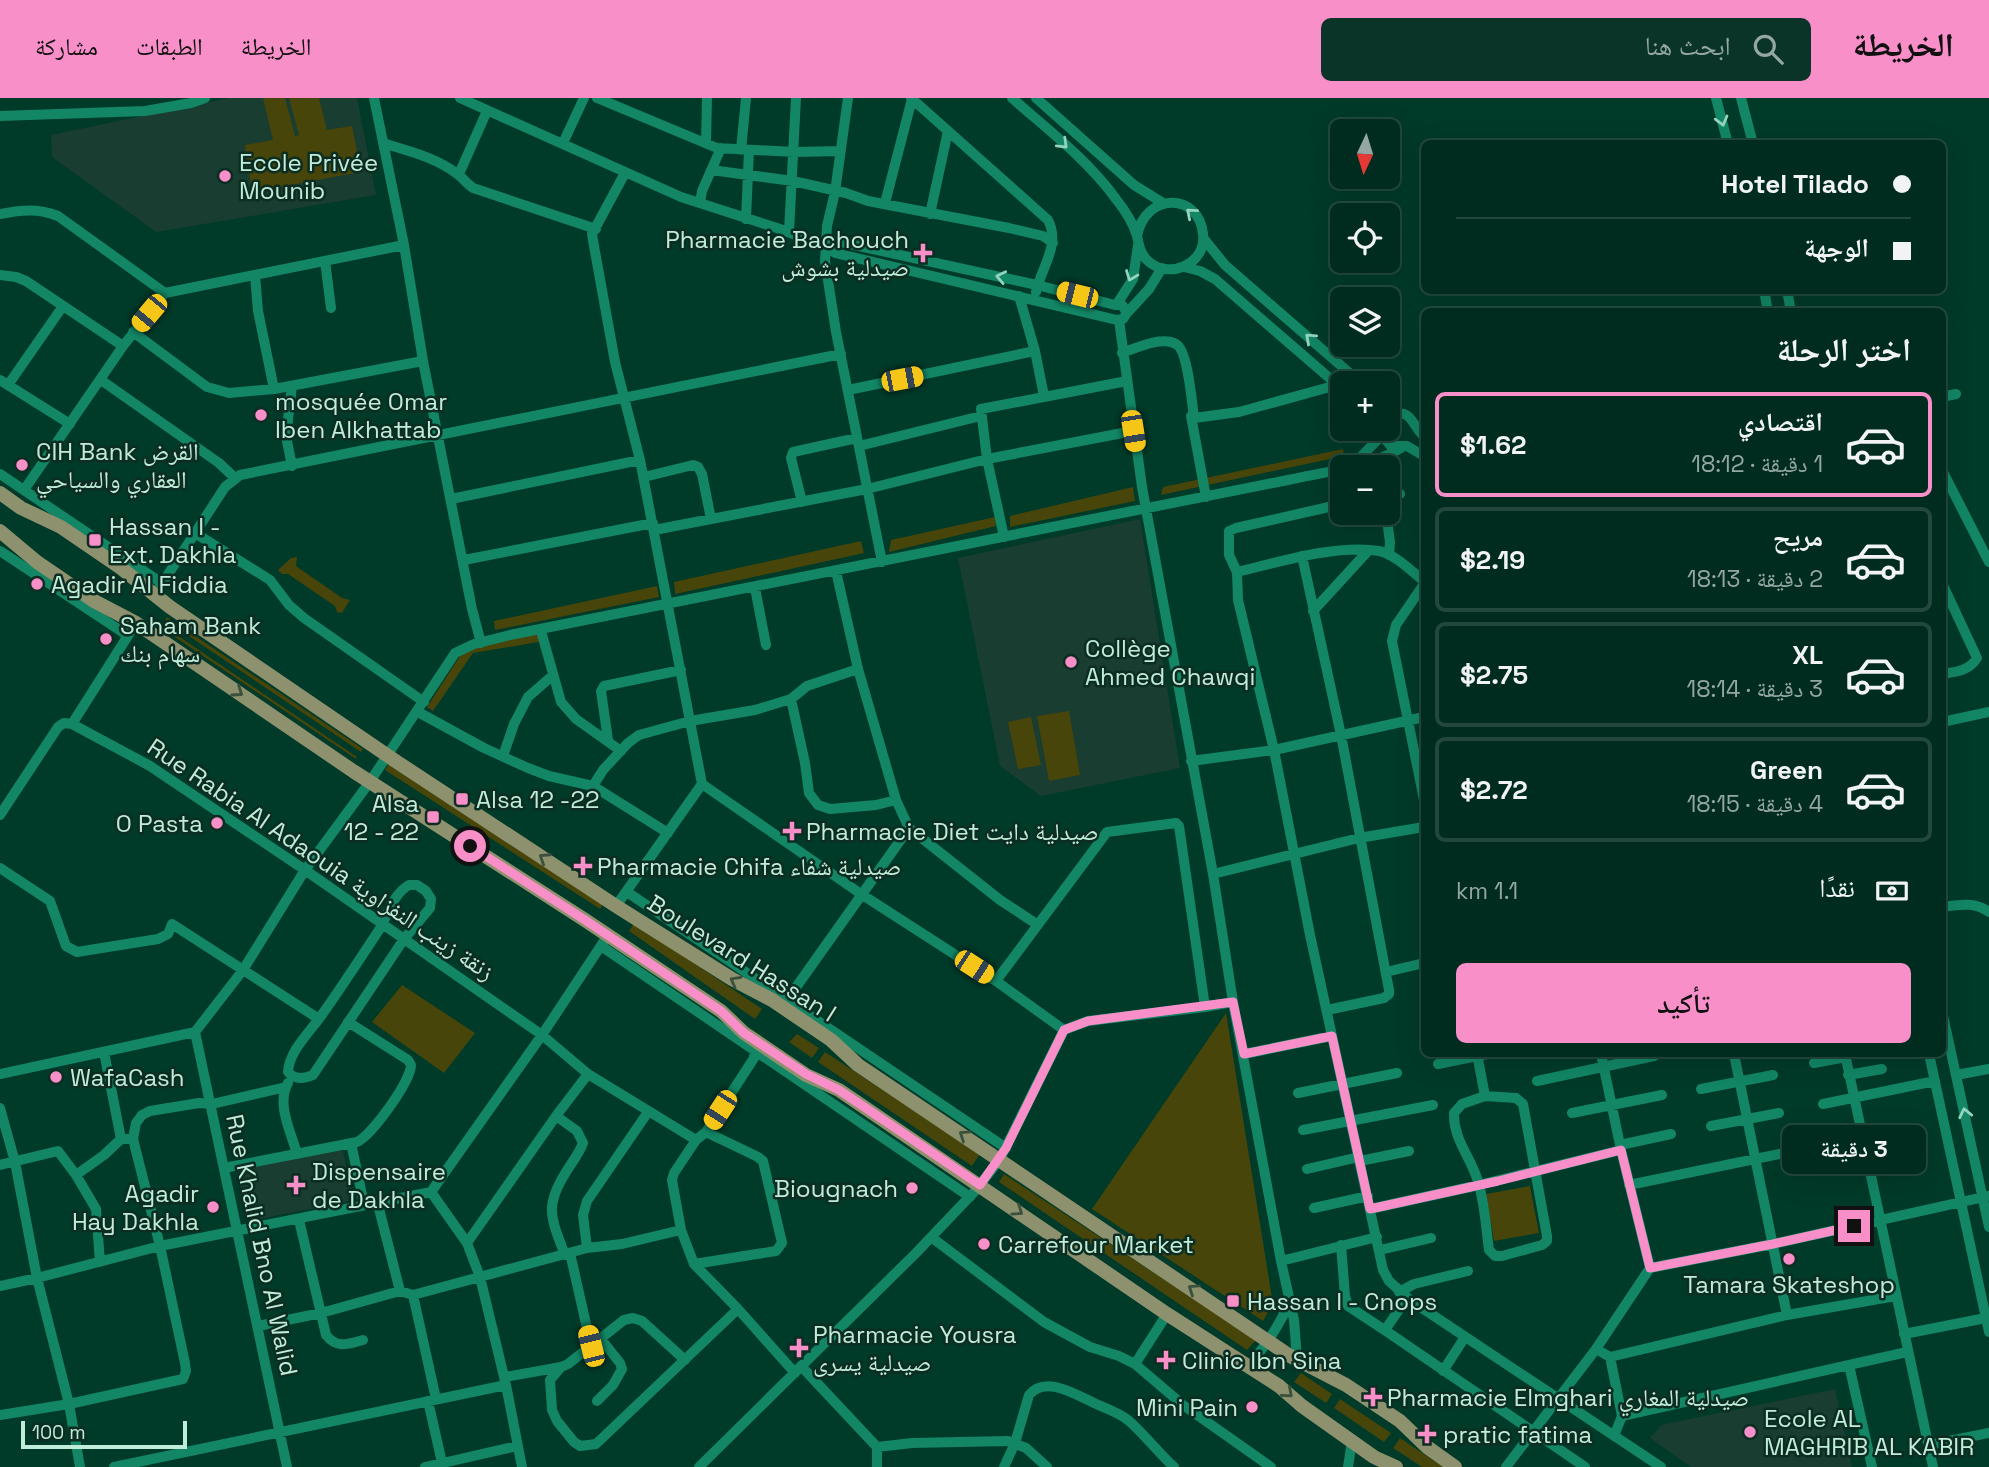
<!DOCTYPE html>
<html lang="ar">
<meta charset="utf-8">
<style>
body{margin:0;font-family:"Space Grotesk","Noto Naskh Arabic",sans-serif;background:#0a3428;color:#f1f3f6;direction:rtl;height:100vh;display:flex;flex-direction:column;font-size:26px;white-space:nowrap}
*{box-sizing:border-box;margin:0}
p{font-size:23px;color:#95a7a4}
.icon{flex:none;width:38px;height:38px;fill:none;stroke:currentColor;stroke-width:2;stroke-linecap:round;stroke-linejoin:round}
.map{position:relative;flex:1;overflow:hidden;direction:ltr}
.sheet{position:absolute;left:1421px;top:210px;width:525px;height:749px;display:flex;flex-direction:column;background:#002c1f;border-radius:10px;box-shadow:0 7px 28px #0002,0 0 0 2px #22483d;direction:rtl}
.sheet>*{flex:none}
.guide{position:absolute;left:1421px;top:42px;width:525px;height:154px;border-radius:10px;box-shadow:0 7px 28px #0002,0 0 0 2px #22483d;direction:rtl;display:grid;align-content:center;height:154px;padding:0 35px;background:#002c1f}
.needle{width:46px;rotate:184deg}
.fabs{position:absolute;left:1330px;top:21px;display:grid;gap:14px}
.fabs a{display:grid;place-items:center;width:70px;height:70px;border-radius:10px;background:#002c1f;box-shadow:0 7px 28px #0002,0 0 0 2px #22483d;font-size:35px}
.scale{position:absolute;left:21px;bottom:18px;width:166px;box-sizing:border-box;padding-left:7px;border:4px solid #c0edda;border-top:0;font-size:19px;line-height:24px;white-space:nowrap;color:#c0edda;-webkit-text-stroke:5px #0d2d22;paint-order:stroke}
.end{position:absolute;width:32px;height:32px;margin:-16px;border:9px solid #f98fc9;background:#111;box-shadow:0 0 0 4px #111}
.from{border-radius:50%}
.bubble{position:absolute;height:49px;border-radius:10px;background:#002c1f;box-shadow:0 7px 28px #0002,0 0 0 2px #22483d;font-size:23px;font-weight:600;line-height:49px;text-align:center;direction:rtl}
.car{position:absolute;width:21px;height:42px;margin:-21px -10px;border-radius:9px;box-shadow:0 0 5px 2px #0007;background:linear-gradient(#f5c518 24%,#345 0 40%,#f5c518 0 76%,#345 0 86%,#f5c518 0)}
.guide b{display:flex;align-items:center;gap:24px;height:66px;font-size:26px}
.guide b+b{border-top:2px solid #22483d}
.guide i{width:18px;height:18px;background:#f1f3f6}
ul{padding:0;list-style:none}
li{display:flex;align-items:center;gap:21px;height:105px;margin:0 14px 10px;padding:0 21px;border:4px solid #22483d;border-radius:10px}
li div{flex:1}
li b{display:block;font-size:26px}
li em{font-style:normal;font-weight:600}
li.active{border-color:#f98fc9}
li>.icon{width:63px;height:63px;stroke-width:1.5}
h2{padding:0 35px;font-size:32px;line-height:84px}
.pay{display:flex;align-items:center;gap:18px;height:77px;padding:0 35px;font-size:26px}
.pay p{margin-inline-start:auto}
.cta{display:flex;gap:14px;margin-top:auto;padding:14px 35px}
.cta a{flex:1;height:80px;border-radius:10px;background:#f98fc9;color:#111;font-size:28px;font-weight:600;line-height:80px;text-align:center}
header{display:flex;align-items:center;gap:42px;box-sizing:border-box;height:98px;padding:0 35px;background:#f98fc9;color:#111}
header strong{font-size:33px}
nav{display:flex;gap:38px;margin-inline-start:auto;font-size:24px}
.search{width:490px;height:63px;background:#0a3428;display:flex;align-items:center;gap:18px;box-sizing:border-box;padding:0 24px;border-radius:10px;color:#95a7a4;font-size:26px}
.map>svg:first-child{display:block}
</style>
<header>
<strong>الخريطة</strong>
<div class="search"><svg class="icon" aria-label="search" viewBox="0 0 24 24"><circle cx="10" cy="10" r="6"/><path d="M15 15l6 6"/></svg>ابحث هنا</div>
<nav><a>الخريطة</a><a>الطبقات</a><a>مشاركة</a></nav>
</header>
<div class="map">
<svg width="1989" height="1369" viewBox="0 0 1989 1369">
<rect width="100%" height="100%" fill="#003a29"/>
<path fill="#1a3d31" d="M229,0H357L376,97L156,134L52,59L51,37Z
M1140,421L1180,670L1041,698L1000,668L958,460Z
M342,1050L354,1102L249,1123L237,1072Z
M1835,1291L1852,1369H1691L1650,1340L1661,1327Z"/>
<path fill="#474509" d="M263,0H285L295,38L299,37L289,0H319L327,32L352,28L361,74L252,94L245,47L273,42Z
M1343,351L1344,358L1161,397L1163,389Z
M1133,389L1135,403L1010,429V418Z
M995,419L996,428L889,454L891,442Z
M861,443L864,455L675,496L674,484Z
M297,459L296,468L342,500L350,502L342,515L337,514L335,508L288,476H282L278,472L291,460Z
M657,488L659,499L495,532L494,523Z
M167,519L363,651L361,654L165,522Z
M162,527L357,659L356,661L160,529Z
M539,534V544L473,555L433,613L427,609L467,547Z
M1069,613L1080,677L1049,683L1037,618Z
M1031,619L1041,667L1018,671L1008,624Z
M391,662L605,803L600,811L385,672Z
M634,825L762,911L755,921L629,833Z
M402,887L475,935L444,975L372,924Z
M1226,915L1273,1206L1263,1223L1092,1111Z
M797,936L819,950L812,960L789,944Z
M825,954L980,1056L972,1068L818,964Z
M1004,1076L1256,1242L1247,1252L999,1084Z
M1530,1088L1539,1135L1494,1143L1486,1096Z
M1301,1275L1332,1296L1326,1305L1294,1284Z
M1340,1301L1391,1335L1384,1344L1334,1310Z
M1400,1340L1443,1369H1422L1393,1350Z"/>
<g fill="none" stroke-linecap="round" stroke-linejoin="round">
<path stroke="#128665" stroke-width="10" d="M374,0L404,147L423,263L472,511L481,545
M460,0L681,99L777,130L825,148L835,155L1117,222L1123,221L1127,215L1122,207H1115L1037,187L836,143L825,148
M597,0L717,50L794,54L841,53
M848,0L835,94L827,128L825,163L836,234L882,464
M911,0L1048,122C1061,147 1041,170 1036,194
M1012,0C1047,31 1088,62 1116,101C1124,111 1133,125 1137,138C1139,147 1140,155 1147,162C1168,183 1207,166 1203,136C1199,94 1145,94 1137,138
M1036,0L1134,87L1163,105
M1716,0L1728,46
M1741,0L1753,46
M0,18L145,13L191,5L205,0
M383,45C408,53 435,59 456,75C462,79 466,85 473,90L596,131
M563,45L584,0
M706,45L707,0
M741,52L746,0
M711,72L793,83L846,95L868,103L1009,130L1043,138L1053,145
M625,75L592,136L594,148L615,264L640,362L702,686L861,796L996,883L1064,932
M459,76L487,13
M700,105L702,93L721,50
M885,105L912,1
M0,116C21,112 38,110 58,118L165,195
M930,116L948,33
M746,121L749,52
M789,134L796,0
M1204,141L1225,167L1361,285
M325,163L331,210
M1184,169L1200,173L1215,181L1341,290
M0,177L16,179L26,183L123,248
M255,177L258,213L274,291
M1764,192L1768,214
M1787,192L1791,214
M1019,198L1035,253L1044,298
M1117,206L1133,181L1138,147
M1127,215L1149,191L1162,170
M1119,222L1142,389L1213,776L1233,904L1281,1163L1294,1222L1297,1261
M133,234L207,289L229,295L274,291L423,263
M1122,255C1136,250 1161,238 1176,246C1188,252 1192,306 1194,320L1239,314L1337,287
M0,282L70,326
M101,282L219,365L235,380
M8,287L63,208
M292,288L286,338L292,368
M848,292L1035,253
M1942,299L1956,296
M1194,320L1191,318L1206,399
M1388,321C1411,305 1412,329 1424,338
M1383,331L1385,341L1391,348H1407L1424,358
M859,348L981,318
M1353,367L1383,336
M1942,372L1989,464
M0,376L163,486
M644,379L693,367L698,369L702,376L711,421
M24,392L123,248L165,195L404,147
M1388,396H1400
M451,401L640,362
M802,404L791,360L793,354L857,340
M1342,406L1236,430L1229,433V457L1237,474L1238,502L1274,652L1310,837L1383,1172L1389,1183L1410,1202L1661,1369
M1386,415L1390,444L1389,457
M654,432L867,391L987,361L1133,333
M195,435L270,482L289,507L304,520L424,604
M1004,439L987,361L981,311L1127,283
M0,453L127,537
M1302,458L1341,637L1389,892V896L1384,900L1327,912
M464,462L653,425
M836,473L858,571L896,702
M1237,474C1279,464 1337,446 1379,453C1395,456 1412,474 1424,483
M1942,485L1977,560C1969,573 1956,574 1942,576
M1424,486L1396,527L1392,543L1424,702
M755,490L766,547
M154,498L225,389L240,377L841,256
M1313,513L1368,453
M541,533L561,604L576,621L621,653
M791,601L805,665L809,695L818,707L830,711L876,707L896,702L909,730L1000,802L1038,827
M418,614L484,650L528,670L549,678L593,688L668,735
M1942,624L1989,614
M72,626L150,668L305,772L542,937L588,976L696,1042
M608,642L601,593L604,588L681,572
M503,658L514,626L528,599L552,578
M1191,663L1274,652L1424,619
M593,688L603,672L628,645L639,637L690,623L755,612L791,601L807,588L858,571
M0,717L58,629L64,625L72,626L136,525
M0,770L50,803L66,848L77,854L158,841L168,836L172,826L319,921
M1213,776L1359,740L1424,729
M409,787H417L426,793L431,801L430,810L404,841L313,977C304,981 295,982 288,974C289,953 309,935 321,918C341,890 360,861 379,832C388,817 393,796 409,787Z
M627,794L1006,1050
M616,808L702,686
M1942,809C1959,807 1974,803 1989,814
M601,848L970,1099
M1386,874L1424,865
M787,902L909,730
M1205,909L1233,904
M1942,913L1989,1129
M195,934L243,872L305,772L369,685L455,555L474,546L510,537L1288,382C1324,374 1370,369 1401,350
M195,934L287,1369
M104,954L121,1041H128
M1244,956L1332,938
M1477,956L1485,998
M1601,956L1621,1052L1650,1170L1773,1146L1989,1098
M1734,956L1787,1217
M1845,956L1933,1369
M1929,956L1989,1234
M1814,965L1846,959
M1438,966L1487,956
M0,976L195,934
M1848,977L1882,971
M1956,977L1989,971
M1537,983L1654,958
M288,985C276,1006 291,1034 297,1056
M1701,991L1773,977
M1298,995L1397,975
M1485,998L1516,1000L1523,1006L1547,1138V1143L1542,1147L1502,1158H1495L1489,1152C1486,1131 1485,1108 1479,1087C1473,1061 1453,1043 1454,1015L1462,1006Z
M1823,1006L1935,983
M0,1010L15,1064L37,1180L69,1306L80,1369
M1572,1015L1662,997
M1711,1028L1779,1015
M1303,1032L1433,1007
M351,1045L364,1106
M1620,1047L1671,1036
M1360,1063L1409,1053
M0,1067L58,1053L76,1077
M224,1070L357,1044C372,1037 411,983 411,967L408,962L348,924
M1307,1071L1359,1059
M1840,1072L1868,1066
M1629,1087L1862,1039
M431,1094L467,1145L480,1179L506,1287L522,1369
M377,1103L400,1193L413,1197L587,1150L622,1146L681,1132L694,1166L738,1211L795,1275
M1314,1110L1368,1098
M1370,1111L1479,1087L1621,1052
M299,1122L326,1237C337,1251 348,1246 363,1242
M681,1132L672,1082L674,1075L696,1042L706,1034L754,960L755,949
M931,1139L1044,1224L1090,1249L1119,1258L1135,1266L1183,1307L1271,1369
M467,1145L556,1018
M1341,1147L1345,1198L1348,1208L1386,1233L1585,1369
M587,1150L583,1117L587,1103L648,1014
M1380,1152L1431,1140
M570,1155L591,1248
M565,1157C551,1120 544,1109 566,1074C572,1064 579,1056 583,1045L577,1033L556,1018L588,976
M1281,1163L1377,1139
M100,1164L96,1111L76,1077L104,1057L121,1041
M694,1166L776,1153L782,1145L763,1063L758,1059L706,1034
M0,1188L37,1180L160,1148L431,1094L542,937L608,837
M1399,1194L1414,1186L1468,1173
M413,1197L436,1301
M258,1228L321,1215L400,1193
M1385,1232L1407,1200
M1904,1236L1986,1220
M1596,1251L1610,1259L1787,1217L1896,1198
M1610,1259L1622,1318
M1135,1266L1167,1216
M1849,1267L1872,1369
M801,1268L877,1349V1369
M1250,1268C1265,1246 1278,1231 1289,1205
M561,1269L550,1282L552,1312L557,1323L574,1344L580,1348L596,1346L738,1211
M1443,1273L1465,1239
M505,1279L561,1269L568,1266L624,1222L633,1220L642,1223L685,1262
M428,1303L443,1369
M597,1303L613,1287L622,1271L620,1265L601,1241
M0,1317L69,1306L183,1281L186,1273L185,1265L160,1148L133,1041L136,1025L142,1017L150,1013L199,1005L212,1006L286,989
M1614,1338L1622,1318L1907,1254
M1929,1347L1989,1335
M877,1349L912,1345L1008,1343L1026,1350L1047,1369
M114,1369L506,1287
M425,1369L517,1348
M699,1369L916,1155L976,1092L1000,1061L1064,932L1088,923L1205,909L1179,728L1176,725L1107,734L996,883
M1004,1369L1015,1345L1029,1297C1045,1277 1075,1296 1094,1305C1105,1310 1118,1314 1128,1322C1144,1336 1158,1354 1174,1369
M1348,1369L1352,1343
M1506,1369L1596,1251L1650,1170"/>
<path stroke="#8e916e" stroke-width="14" d="M0,395L21,410L61,429L121,470L170,509L397,664L616,808L732,881L772,902L831,942L858,967L1290,1258L1346,1287L1400,1323L1427,1349L1455,1369
M0,433L37,464L94,503L136,525L353,673L585,822L721,913L744,935L806,977L839,992L1167,1216L1279,1288L1302,1308L1374,1359L1396,1369"/>
</g>
<defs><path id="oneway-chevron" d="M-2-3.5L2.5 0L-2 3.5" fill="none" stroke-width="1.6" stroke-linecap="round" stroke-linejoin="round" transform="scale(1.75)"/></defs>
<g stroke="#94d3bd">
<use href="#oneway-chevron" transform="translate(1722 23) rotate(75)"/>
<use href="#oneway-chevron" transform="translate(1063 46) rotate(44)"/>
<use href="#oneway-chevron" transform="translate(1191 115) rotate(-139)"/>
<use href="#oneway-chevron" transform="translate(1131 178) rotate(111)"/>
<use href="#oneway-chevron" transform="translate(1001 179) rotate(-168)"/>
<use href="#oneway-chevron" transform="translate(1310 240) rotate(-138)"/>
<use href="#oneway-chevron" transform="translate(1965 1015) rotate(-102)"/>
</g>
<g stroke="#3a503d">
<use href="#oneway-chevron" transform="translate(238 594) rotate(35)"/>
<use href="#oneway-chevron" transform="translate(544 760) rotate(-147)"/>
<use href="#oneway-chevron" transform="translate(735 883) rotate(-151)"/>
<use href="#oneway-chevron" transform="translate(964 1037) rotate(-146)"/>
<use href="#oneway-chevron" transform="translate(1018 1113) rotate(34)"/>
<use href="#oneway-chevron" transform="translate(1193 1191) rotate(-146)"/>
<use href="#oneway-chevron" transform="translate(1288 1295) rotate(41)"/>
</g>
<g fill="none" stroke-linecap="round" stroke-linejoin="round">
<path stroke="#f98fc9" stroke-width="9" d="M470,748L585,822L721,913L744,935L806,976L839,992L980,1087L1006,1050L1064,932L1088,923L1233,904L1244,956L1332,938L1370,1111L1498,1083L1621,1052L1650,1170L1773,1146L1854,1128"/>
</g>
<g fill="#f98fc9" stroke="#0d2d22" stroke-width="2.5">
<circle cx="225" cy="78" r="7"/>
<path d="M919.5 144.5h7v7h7v7h-7v7h-7v-7h-7v-7h7z"/>
<circle cx="261" cy="317" r="7"/>
<circle cx="22" cy="367" r="7"/>
<rect x="88" y="435" width="14" height="14" rx="3.5"/>
<circle cx="37" cy="486" r="7"/>
<circle cx="106" cy="541" r="7"/>
<circle cx="1071" cy="564" r="7"/>
<rect x="455" y="694" width="14" height="14" rx="3.5"/>
<rect x="426" y="712" width="14" height="14" rx="3.5"/>
<circle cx="217" cy="725" r="7"/>
<path d="M788.5 722.5h7v7h7v7h-7v7h-7v-7h-7v-7h7z"/>
<path d="M579.5 757.5h7v7h7v7h-7v7h-7v-7h-7v-7h7z"/>
<circle cx="56" cy="979" r="7"/>
<path d="M292.5 1076.5h7v7h7v7h-7v7h-7v-7h-7v-7h7z"/>
<circle cx="912" cy="1090" r="7"/>
<circle cx="213" cy="1109" r="7"/>
<circle cx="984" cy="1146" r="7"/>
<circle cx="1789" cy="1161" r="7"/>
<rect x="1226" y="1196" width="14" height="14" rx="3.5"/>
<path d="M795.5 1239.5h7v7h7v7h-7v7h-7v-7h-7v-7h7z"/>
<path d="M1162.5 1251.5h7v7h7v7h-7v7h-7v-7h-7v-7h7z"/>
<path d="M1369.5 1288.5h7v7h7v7h-7v7h-7v-7h-7v-7h7z"/>
<circle cx="1252" cy="1309" r="7"/>
<circle cx="1750" cy="1334" r="7"/>
<path d="M1423.5 1325.5h7v7h7v7h-7v7h-7v-7h-7v-7h7z"/>
</g>
<g text-anchor="middle" dominant-baseline="central" stroke-width="5" stroke-linejoin="round" paint-order="stroke">
<g font-size="24" fill="#c0edda" stroke="#0d2d22" text-anchor="start">
<text x="239" y="64">Ecole Privée<tspan x="239" dy="28">Mounib</tspan></text>
<text x="909" y="141" text-anchor="end">Pharmacie Bachouch<tspan x="909" dy="28">صيدلية بشوش</tspan></text>
<text x="275" y="303">mosquée Omar<tspan x="275" dy="28">Iben Alkhattab</tspan></text>
<text x="36" y="353">CIH Bank القرض<tspan x="36" dy="28">العقاري والسياحي</tspan></text>
<text x="109" y="428">Hassan I -<tspan x="109" dy="28">Ext. Dakhla</tspan></text>
<text x="51" y="486">Agadir Al Fiddia</text>
<text x="120" y="527">Saham Bank<tspan x="120" dy="28">سهام بنك</tspan></text>
<text x="1085" y="550">Collège<tspan x="1085" dy="28">Ahmed Chawqi</tspan></text>
<text x="476" y="701">Alsa 12 -22</text>
<text x="419" y="705" text-anchor="end">Alsa<tspan x="419" dy="28">12 - 22</tspan></text>
<text x="203" y="725" text-anchor="end">O Pasta</text>
<text x="806" y="733">Pharmacie Diet صيدلية دايت</text>
<text x="597" y="768">Pharmacie Chifa صيدلية شفاء</text>
<text x="70" y="979">WafaCash</text>
<text x="312" y="1073">Dispensaire<tspan x="312" dy="28">de Dakhla</tspan></text>
<text x="898" y="1090" text-anchor="end">Biougnach</text>
<text x="199" y="1095" text-anchor="end">Agadir<tspan x="199" dy="28">Hay Dakhla</tspan></text>
<text x="998" y="1146">Carrefour Market</text>
<text x="1789" y="1186" text-anchor="middle">Tamara Skateshop</text>
<text x="1247" y="1203">Hassan I - Cnops</text>
<text x="813" y="1236">Pharmacie Yousra<tspan x="813" dy="28">صيدلية يسرى</tspan></text>
<text x="1182" y="1262">Clinic Ibn Sina</text>
<text x="1387" y="1299">Pharmacie Elmghari صيدلية المغاري</text>
<text x="1238" y="1309" text-anchor="end">Mini Pain</text>
<text x="1764" y="1320">Ecole AL<tspan x="1764" dy="28">MAGHRIB AL KABIR</tspan></text>
<text x="1443" y="1336">pratic fatima</text>
</g>
<g font-size="24" fill="#c0edda" stroke="#0d2d22">
<text transform="translate(321 761) rotate(34)">Rue Rabia Al Adaouia زنقة زينب النفزاوية</text>
<text transform="translate(742 860) rotate(32)">Boulevard Hassan I</text>
<text transform="translate(262 1147) rotate(78)">Rue Khalid Bno Al Walid</text>
</g>
</g>
</svg>
<div class="fabs">
<a><svg class="needle" viewBox="-14 -14 28 28"><path d="M0-13l5 13h-10z" fill="#e53935"/><path d="M0 13l5-13h-10z" fill="#95a7a4"/></svg></a>
<a><svg class="icon" aria-label="locate" viewBox="0 0 24 24"><circle cx="12" cy="12" r="6"/><path d="M12 2v4M12 18v4M2 12h4M18 12h4"/></svg></a>
<a><svg class="icon" aria-label="layers" viewBox="0 0 24 24"><path d="M12 4l9 5-9 5-9-5zM3 14l9 5 9-5"/></svg></a>
<a>+</a>
<a>−</a>
</div>
<div class="scale">100 m</div>
<i class="end from" style="left:470px;top:748px"></i>
<i class="end" style="left:1854px;top:1128px"></i>
<div class="bubble" style="left:1782px;top:1027px;width:144px">3 دقيقة</div>
<i class="car" style="left:1077px;top:197px;rotate:284deg"></i>
<i class="car" style="left:149px;top:215px;rotate:220deg"></i>
<i class="car" style="left:902px;top:281px;rotate:79deg"></i>
<i class="car" style="left:1133px;top:333px;rotate:171deg"></i>
<i class="car" style="left:974px;top:869px;rotate:123deg"></i>
<i class="car" style="left:720px;top:1012px;rotate:213deg"></i>
<i class="car" style="left:591px;top:1248px;rotate:346deg"></i>
<div class="guide">
<b><i class="from"></i>Hotel Tilado</b>
<b><i></i>الوجهة</b>
</div>
<section class="sheet">
<h2>اختر الرحلة</h2>
<ul>
<li class="active"><svg class="icon" aria-label="car" viewBox="0 0 24 24"><path d="M5 17H2v-5l4-1 3-4h7l3 4 3 1v5h-3M9 17h6M6 11h13"/><circle cx="7" cy="17" r="2"/><circle cx="17" cy="17" r="2"/></svg><div><b>اقتصادي</b><p>1 دقيقة · 18:12</p></div><em>$1.62</em></li>
<li><svg class="icon" aria-label="car" viewBox="0 0 24 24"><path d="M5 17H2v-5l4-1 3-4h7l3 4 3 1v5h-3M9 17h6M6 11h13"/><circle cx="7" cy="17" r="2"/><circle cx="17" cy="17" r="2"/></svg><div><b>مريح</b><p>2 دقيقة · 18:13</p></div><em>$2.19</em></li>
<li><svg class="icon" aria-label="car" viewBox="0 0 24 24"><path d="M5 17H2v-5l4-1 3-4h7l3 4 3 1v5h-3M9 17h6M6 11h13"/><circle cx="7" cy="17" r="2"/><circle cx="17" cy="17" r="2"/></svg><div><b>XL</b><p>3 دقيقة · 18:14</p></div><em>$2.75</em></li>
<li><svg class="icon" aria-label="car" viewBox="0 0 24 24"><path d="M5 17H2v-5l4-1 3-4h7l3 4 3 1v5h-3M9 17h6M6 11h13"/><circle cx="7" cy="17" r="2"/><circle cx="17" cy="17" r="2"/></svg><div><b>Green</b><p>4 دقيقة · 18:15</p></div><em>$2.72</em></li>
</ul>
<div class="pay"><svg class="icon" aria-label="cash" viewBox="0 0 24 24"><path d="M3 7h18v10H3z"/><circle cx="12" cy="12" r="2"/></svg>نقدًا<p>1.1 km</p></div>
<div class="cta"><a>تأكيد</a></div>
</section>
</div>
